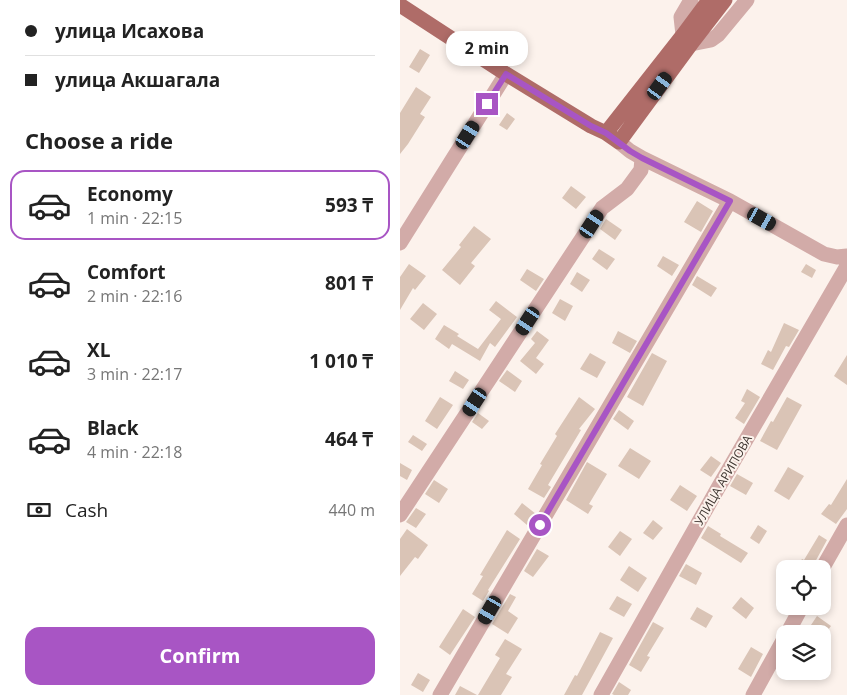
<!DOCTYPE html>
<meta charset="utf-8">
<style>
body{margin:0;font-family:"Open Sans",sans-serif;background:#f6f6f6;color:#222;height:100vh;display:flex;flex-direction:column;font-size:19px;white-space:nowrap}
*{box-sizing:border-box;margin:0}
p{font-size:16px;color:#767676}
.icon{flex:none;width:28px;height:28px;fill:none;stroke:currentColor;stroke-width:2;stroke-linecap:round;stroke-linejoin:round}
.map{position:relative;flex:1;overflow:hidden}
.details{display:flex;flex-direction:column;background:#fff;width:400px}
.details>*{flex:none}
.top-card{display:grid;align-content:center;height:110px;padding:0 25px;background:#fff}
.buttons{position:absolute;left:376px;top:560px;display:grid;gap:10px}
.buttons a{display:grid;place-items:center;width:55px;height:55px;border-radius:10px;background:#fff;box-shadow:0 2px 8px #0003;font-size:25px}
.end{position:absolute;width:22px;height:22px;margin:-11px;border:6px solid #a855c4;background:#fff;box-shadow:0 0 0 2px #fff}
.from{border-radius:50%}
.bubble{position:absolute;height:35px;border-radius:15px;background:#fff;box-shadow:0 2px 8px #0003;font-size:16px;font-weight:700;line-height:35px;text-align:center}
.car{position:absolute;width:15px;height:30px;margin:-15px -8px;border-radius:6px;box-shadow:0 0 4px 1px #0007;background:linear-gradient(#222 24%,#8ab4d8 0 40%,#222 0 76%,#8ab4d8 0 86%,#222 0)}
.top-card b{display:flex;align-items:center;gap:18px;height:48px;font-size:19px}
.top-card b+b{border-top:1px solid #e0e0e0}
.top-card i{width:12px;height:12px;background:#222}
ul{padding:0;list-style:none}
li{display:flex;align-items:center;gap:15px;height:70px;margin:0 10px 8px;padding:0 15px;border:2px solid transparent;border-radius:15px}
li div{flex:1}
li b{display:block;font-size:19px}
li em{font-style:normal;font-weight:700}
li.active{border-color:#a855c4}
li>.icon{width:45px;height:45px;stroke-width:1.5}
h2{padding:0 25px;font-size:22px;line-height:60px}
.pay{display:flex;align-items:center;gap:12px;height:55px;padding:0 25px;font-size:19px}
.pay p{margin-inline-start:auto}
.primary-button{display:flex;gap:10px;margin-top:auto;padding:10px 25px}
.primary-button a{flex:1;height:58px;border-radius:15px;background:#a855c4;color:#fff;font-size:20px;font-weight:700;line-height:58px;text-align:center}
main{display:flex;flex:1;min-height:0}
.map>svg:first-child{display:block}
</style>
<main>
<section class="details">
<div class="top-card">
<b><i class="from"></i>улица Исахова</b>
<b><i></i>улица Акшагала</b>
</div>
<h2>Choose a ride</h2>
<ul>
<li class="active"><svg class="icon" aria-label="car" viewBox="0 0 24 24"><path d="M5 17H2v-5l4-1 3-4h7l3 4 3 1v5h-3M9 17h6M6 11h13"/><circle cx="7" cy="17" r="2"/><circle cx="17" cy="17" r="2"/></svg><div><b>Economy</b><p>1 min · 22:15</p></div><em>593 ₸</em></li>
<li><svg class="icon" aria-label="car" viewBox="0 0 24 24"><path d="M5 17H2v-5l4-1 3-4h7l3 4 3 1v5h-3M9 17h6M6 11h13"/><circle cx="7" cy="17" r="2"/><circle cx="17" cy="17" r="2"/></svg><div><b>Comfort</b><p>2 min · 22:16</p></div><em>801 ₸</em></li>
<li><svg class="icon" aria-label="car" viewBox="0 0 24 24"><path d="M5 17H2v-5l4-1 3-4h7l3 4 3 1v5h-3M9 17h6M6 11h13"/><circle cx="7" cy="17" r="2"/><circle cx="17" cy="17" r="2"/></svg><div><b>XL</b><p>3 min · 22:17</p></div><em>1 010 ₸</em></li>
<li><svg class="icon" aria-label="car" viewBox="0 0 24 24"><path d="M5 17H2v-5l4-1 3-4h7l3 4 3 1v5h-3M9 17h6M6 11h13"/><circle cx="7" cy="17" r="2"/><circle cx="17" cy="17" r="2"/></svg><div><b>Black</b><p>4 min · 22:18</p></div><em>464 ₸</em></li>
</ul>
<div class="pay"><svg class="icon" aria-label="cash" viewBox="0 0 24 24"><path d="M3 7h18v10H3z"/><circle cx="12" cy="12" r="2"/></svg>Cash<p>440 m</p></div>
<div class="primary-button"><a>Confirm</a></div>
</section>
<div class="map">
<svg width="447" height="695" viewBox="0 0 447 695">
<rect width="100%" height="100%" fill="#fcf2ec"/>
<path fill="#dac4b6" d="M20,49L30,55L19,73L9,67Z
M16,87L31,97L20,114L25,117L8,144L0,154V113Z
M107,113L115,119L107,130L99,125Z
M171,186L186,197L176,209L162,198Z
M297,201L313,211L301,232L284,222Z
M206,219L222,230L215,240L200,229Z
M74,226L91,239L71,263L75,266L60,285L42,270L61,247L59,245Z
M199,249L215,259L207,270L192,259Z
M263,256L279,265L272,276L257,266Z
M9,264L26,276L15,290L13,288L0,310V277Z
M406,264L416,270L412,278L401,272Z
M127,269L144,279L136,291L120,280Z
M177,272L190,280L182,292L170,284Z
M297,276L317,288L311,297L292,285Z
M160,299L173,306L165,321L152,313Z
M96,301L117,317L95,347L90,343L80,361L52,344L49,349L35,339L44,325L59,334L57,336L78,349L101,319L89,310Z
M23,303L37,314L24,330L10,319Z
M384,323L399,330L389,347L386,346L373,370L361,364L368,350L371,352Z
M137,331L149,340L136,358L144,364L136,374L120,361L135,343L131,339Z
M218,331L237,341L230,353L212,343Z
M190,353L206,362L197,378L180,369Z
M252,353L267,361L243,406L227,397Z
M447,355V385L434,376Z
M107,370L122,381L115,392L99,381Z
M55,371L69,380L63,389L49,381Z
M347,389L360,397L344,424L335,418L345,403L341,401Z
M40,397L53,405L37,429L25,421Z
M179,397L195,409L179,429L181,430L148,485L151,487L144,498L128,489L142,465L140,464L157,436L155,434Z
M387,397L402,405L377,450L360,441L371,421L373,422Z
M219,410L234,421L228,430L213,419Z
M78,413L89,421L82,429L72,422Z
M13,435L27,444L22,451L8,442Z
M230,448L251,461L239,479L218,466Z
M311,456L321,463L311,477L300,470Z
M187,462L207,474L189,504L193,506L188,514L166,500Z
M0,463L12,470L7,480L0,476Z
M388,467L404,476L389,500L374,491Z
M337,474L353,483L346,495L330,486Z
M447,479V509L436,524L421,514L429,504L431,505Z
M34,480L48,489L39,503L25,494Z
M280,485L297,496L287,511L270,500Z
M122,503L136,514L127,525L114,514Z
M16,508L26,514L16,528L6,522Z
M253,520L263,528L253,540L243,533Z
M358,525L367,531L359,544L350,538Z
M308,526L321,534L320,536L348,553L341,563L301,538Z
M7,529L28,545L18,559L15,557L0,576V539Z
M107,530L120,539L88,590L89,591L83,601L72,594L83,576L80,575Z
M220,531L232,539L220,556L208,547Z
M419,535L427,540L414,564L413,569H396L402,559L404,560Z
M137,549L149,556L133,577L124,571Z
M286,564L302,573L296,585L279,576Z
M229,566L247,578L238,592L220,580Z
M110,594L116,597L108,611L118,618L108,634L92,624Z
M217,596L232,604L224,617L209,609Z
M341,597L354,608L346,619L332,608Z
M297,607L313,616L306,628L290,619Z
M63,609L75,617L50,655L39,647Z
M417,616L431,626L425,634H405Z
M253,622L264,628L247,656L250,657L241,672L229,665Z
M200,632L213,638L182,695H164L175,675L177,676Z
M105,639L122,649L106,674L112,677L101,695H78L100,658L95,655Z
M351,647L363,654L351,677L338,669Z
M18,673L30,680L23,692L11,685Z
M219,682L231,690L228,695H214L212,694Z
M60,686L77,695H55Z"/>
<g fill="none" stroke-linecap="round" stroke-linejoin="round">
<path stroke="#d2aba8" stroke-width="15" d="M283,35L281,17L291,0
M291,44L311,40L318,35L347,0
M242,158L330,201L424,254L437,257L447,256
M0,243L106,74
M0,515L202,208L227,189L241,170L242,158L230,151L219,142
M422,569L447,525
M387,634L402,606
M40,695L330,201
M201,695L318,488L447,266
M353,695L385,637"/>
<path stroke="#af6c68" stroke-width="15" d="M0,5L106,74L191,126L206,133L219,142L291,44L325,0
M206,133L283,35L309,0"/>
</g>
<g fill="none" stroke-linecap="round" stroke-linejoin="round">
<path stroke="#a855c4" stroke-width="6" d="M87,104L106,74L191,126L206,133L230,151L242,158L330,201L140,525"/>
</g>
<g text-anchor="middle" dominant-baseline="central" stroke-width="4" stroke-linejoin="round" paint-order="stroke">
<g font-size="12" fill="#3c332e" stroke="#fcf2ec">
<text transform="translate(323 480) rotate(-60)">УЛИЦА АРИПОВА</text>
</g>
</g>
</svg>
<div class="buttons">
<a><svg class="icon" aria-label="locate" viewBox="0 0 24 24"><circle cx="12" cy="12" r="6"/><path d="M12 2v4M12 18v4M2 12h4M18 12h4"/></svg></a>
<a><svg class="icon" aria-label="layers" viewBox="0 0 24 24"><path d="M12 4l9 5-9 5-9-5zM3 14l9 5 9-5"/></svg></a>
</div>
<i class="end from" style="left:140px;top:525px"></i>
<i class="end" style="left:87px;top:104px"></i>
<div class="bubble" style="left:46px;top:31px;width:82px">2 min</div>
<i class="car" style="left:260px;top:86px;rotate:36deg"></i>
<i class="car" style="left:68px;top:135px;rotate:32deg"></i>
<i class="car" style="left:362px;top:219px;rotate:119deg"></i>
<i class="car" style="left:192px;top:224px;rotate:33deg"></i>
<i class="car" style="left:128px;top:321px;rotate:213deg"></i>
<i class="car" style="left:75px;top:402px;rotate:213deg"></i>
<i class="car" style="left:90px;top:610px;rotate:210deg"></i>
</div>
</main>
